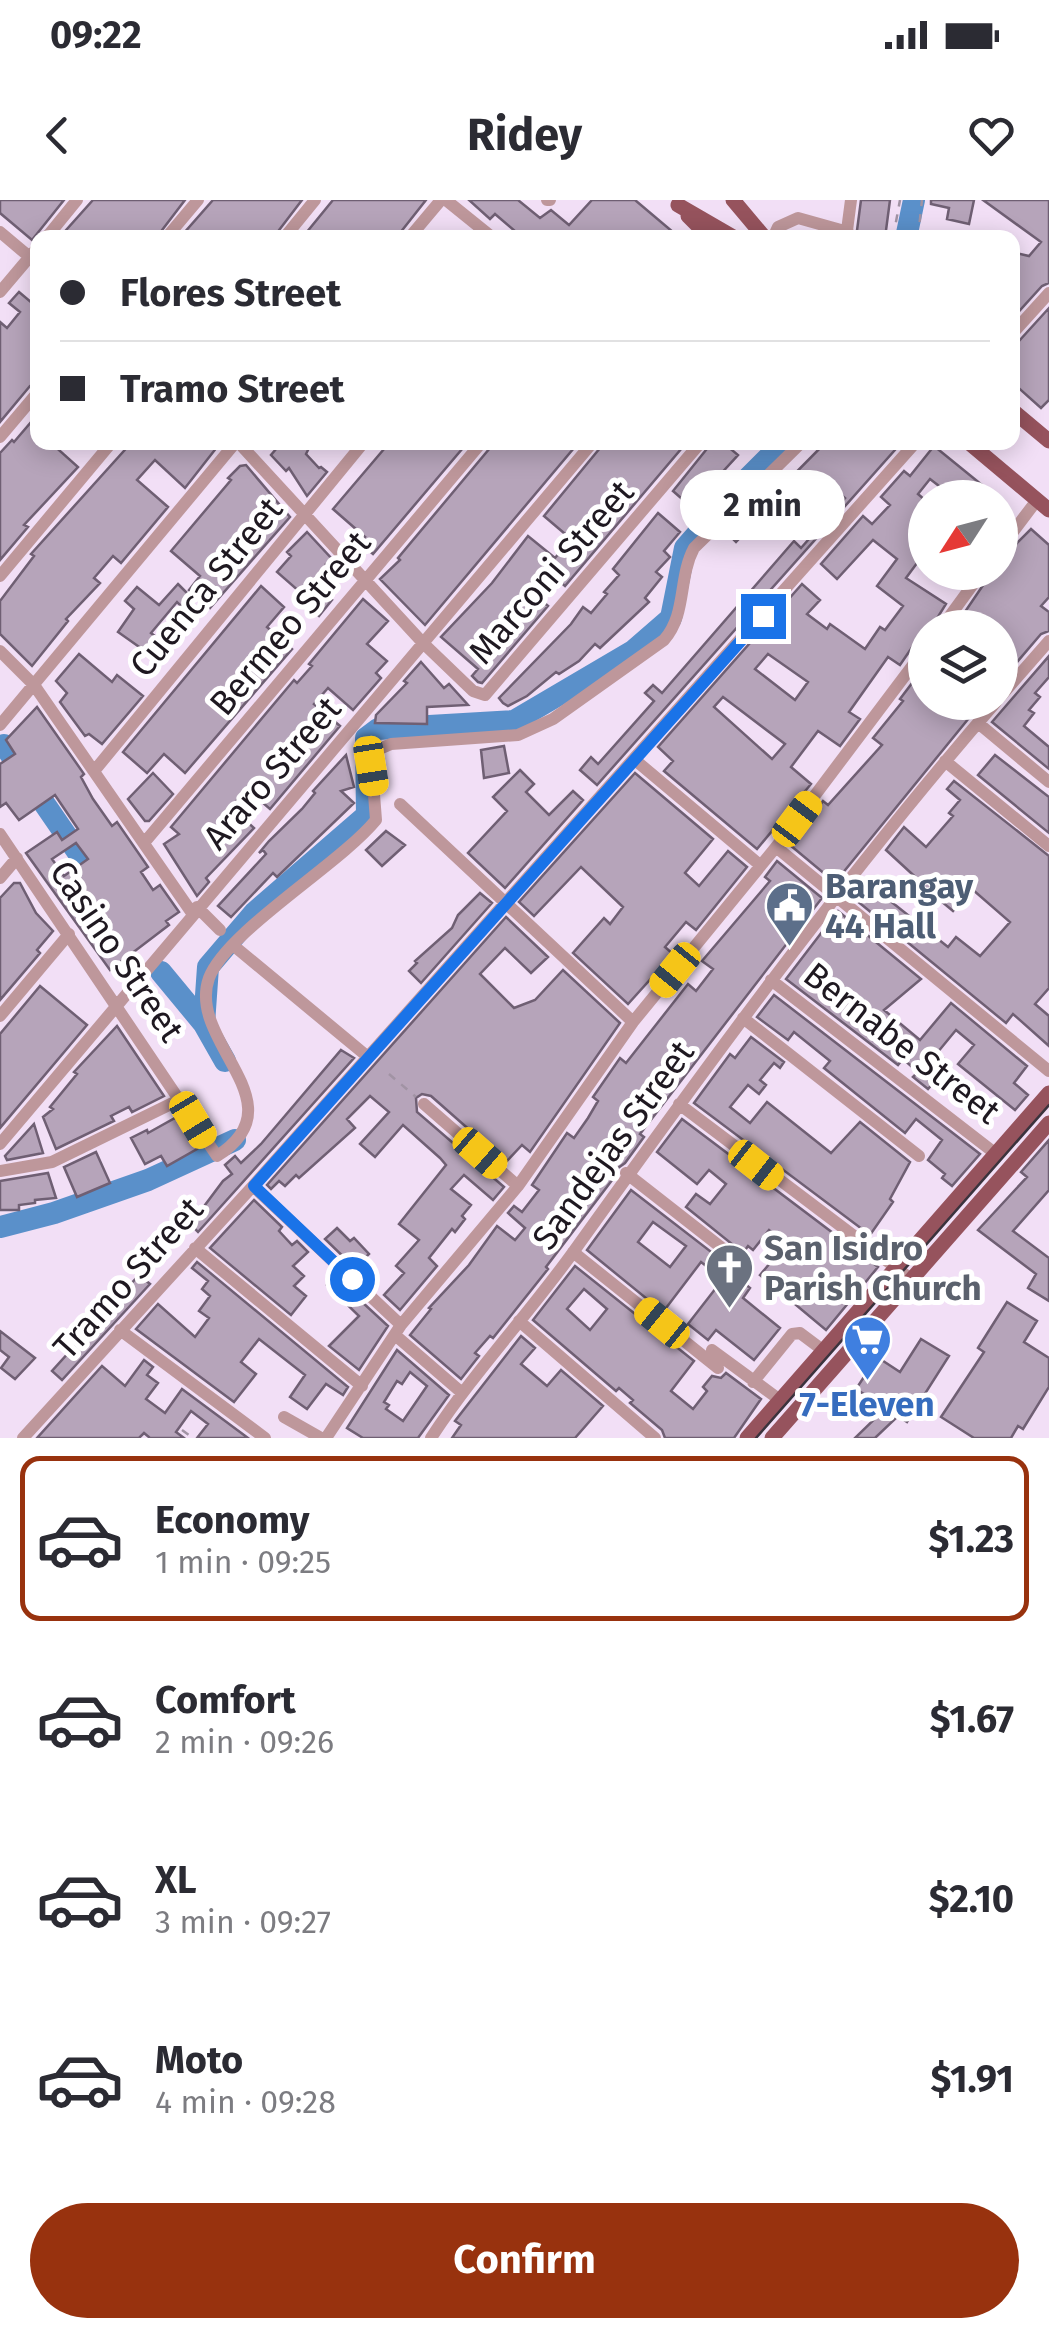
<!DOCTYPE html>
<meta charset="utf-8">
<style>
body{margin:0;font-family:"Fira Sans",sans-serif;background:#f2f2f3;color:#2b2b33;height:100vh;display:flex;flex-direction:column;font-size:38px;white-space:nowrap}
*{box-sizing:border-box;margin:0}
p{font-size:32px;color:#7c7c81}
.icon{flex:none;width:55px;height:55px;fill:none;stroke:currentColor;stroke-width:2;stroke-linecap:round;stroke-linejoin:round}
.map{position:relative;height:1238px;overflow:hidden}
.details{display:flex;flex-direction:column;background:#fff;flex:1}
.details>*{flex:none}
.guide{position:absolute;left:30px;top:30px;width:990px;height:220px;border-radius:20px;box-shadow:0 5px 25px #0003;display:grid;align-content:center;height:220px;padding:0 30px;background:#fff}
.needle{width:65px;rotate:234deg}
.buttons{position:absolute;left:908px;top:280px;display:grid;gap:20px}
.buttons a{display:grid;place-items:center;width:110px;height:110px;border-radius:50%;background:#fff;box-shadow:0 5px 25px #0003;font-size:50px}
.end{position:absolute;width:45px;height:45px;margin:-22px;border:12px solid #1a73e8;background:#fff;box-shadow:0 0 0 5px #fff}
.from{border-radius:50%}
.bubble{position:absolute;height:70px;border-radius:35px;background:#fff;box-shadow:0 5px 25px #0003;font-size:32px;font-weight:700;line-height:70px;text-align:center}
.car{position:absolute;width:30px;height:60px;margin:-30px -15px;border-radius:12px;box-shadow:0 0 8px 2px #0007;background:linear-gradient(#f5c518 24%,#345 0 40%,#f5c518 0 76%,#345 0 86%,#f5c518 0)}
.guide b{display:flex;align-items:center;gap:35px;height:95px;font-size:38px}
.guide b+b{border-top:2px solid #e1e1e2}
.guide i{width:25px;height:25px;background:#2b2b33}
ul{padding:18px 0 0;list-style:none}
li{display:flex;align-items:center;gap:30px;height:165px;margin:0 20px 15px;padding:0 10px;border:5px solid transparent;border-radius:20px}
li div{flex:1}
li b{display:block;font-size:38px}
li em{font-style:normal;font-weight:700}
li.current{border-color:#98320e}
li>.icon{width:90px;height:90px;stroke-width:1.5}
.cta{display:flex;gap:20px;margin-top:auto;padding:20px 30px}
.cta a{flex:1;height:115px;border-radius:60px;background:#98320e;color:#fff;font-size:40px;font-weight:700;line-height:115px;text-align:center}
.status{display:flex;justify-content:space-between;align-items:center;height:70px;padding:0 50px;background:#fff;direction:ltr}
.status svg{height:28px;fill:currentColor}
header{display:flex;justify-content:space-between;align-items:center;height:130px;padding:0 30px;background:#fff;font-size:45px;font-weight:700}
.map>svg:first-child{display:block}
</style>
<div class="status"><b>09:22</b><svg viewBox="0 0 49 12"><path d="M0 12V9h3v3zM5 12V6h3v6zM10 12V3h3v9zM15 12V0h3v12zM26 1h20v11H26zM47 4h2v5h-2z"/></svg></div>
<header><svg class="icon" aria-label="back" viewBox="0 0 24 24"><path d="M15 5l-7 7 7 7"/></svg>Ridey<svg class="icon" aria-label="heart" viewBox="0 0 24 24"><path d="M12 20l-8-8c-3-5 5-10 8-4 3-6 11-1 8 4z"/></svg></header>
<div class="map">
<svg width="1049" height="1238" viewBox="0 0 1049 1238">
<rect width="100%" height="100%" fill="#f2dff6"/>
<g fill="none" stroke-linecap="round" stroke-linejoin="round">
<path stroke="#5a90ca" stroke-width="22" d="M906,38L914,0
M4,545L101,686
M161,772L204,824
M225,861L204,824L208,767L255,712L367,615L366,538L378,529L514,521L633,451L671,418L685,348L735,291L784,242
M0,1027L54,1013L148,980L235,940"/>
</g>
<path fill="#b6a4ba" stroke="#6f5f73" stroke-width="2.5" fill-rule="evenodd" d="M0,0H64L32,40L0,13Z
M93,0H185L156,38H59Z
M213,0H302L273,38H189L184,33Z
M333,0H426L396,38H302Z
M469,0H518L540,18L551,10L569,25L592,0H635L680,38H523L495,14L490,19Z
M861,0H890L885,38H856Z
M931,0H974L969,24L947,19L949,8L931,4Z
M983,0H1049V83L1042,86L1012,119V52L1029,56L1041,42Z
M19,92L38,108V182L30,186L0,222V122L7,128L20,112L9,103Z
M1049,108V200L1041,208L1012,182V144L1019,141Z
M38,214V242H50L78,267L24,325L28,327L0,360V253L12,240L14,242Z
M132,242H221L185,288L155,260L137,280L168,307L121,363L113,356L94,378L100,383L66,419L68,421L32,466L0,434V401L34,356L31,354Z
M282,242H312L306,254L319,268L321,267L327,272L307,296L289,268L286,271L271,255Z
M390,242H468L373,354L360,343L365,337L333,309Z
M495,242H579L425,425L380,379L400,360L398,358Z
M605,242H687L565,386L545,369L528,389L548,406L482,483L478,482L472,476L478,469L441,437L492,383L528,336L555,358L571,339L544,316Z
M826,242H871L876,247L880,242H902L597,585L580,570L591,557L598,564L654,501L645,493L653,485L662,493L794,341L801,348L845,298L822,278L779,322L772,315L758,330L752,325L736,342L725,331L749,308L755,314Z
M710,245H726L738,255L707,289L713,295L697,312L673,291Z
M934,246L998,298H944L948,293L930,279L918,294L925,300V363L920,359L906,378L946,404L931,428H925L924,439L913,446L900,465L888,457L849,512L860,519L840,546L818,531L791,567L811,584L757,649L664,571L673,561L658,547L802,384L820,400L807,414L827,429L830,424L865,449L880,427L885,430L903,406L877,386L897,359L873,340L837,379L821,364L863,316L872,324L890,305L881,297L904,271L910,276ZM768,454L808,482L795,500L755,469ZM723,497L785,544L772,559L714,507Z
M246,265L290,317L210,408L189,390L200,376L171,351L231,280L228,278L240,266Z
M658,313L680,332L664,351L670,357L656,372L662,377L645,398L649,402L600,448L595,444L579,461L559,474L556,472L527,496L508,506L503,503L499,498L571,424L583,407L591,413L607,394L604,392L619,375L613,369Z
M1031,329L1049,345V397L1041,406L1049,412V431L1041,434L1000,482V428H954L992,372H1000V360Z
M307,332L332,359L326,364L339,378L324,393L332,400L319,416L296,396L300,392L277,372L291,356L287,352Z
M178,384L192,398L183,408L177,402L151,433L156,437L145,451L118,432L134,409L125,401L137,387L159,405Z
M261,386L284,407L267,427L292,449L185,573L164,554L147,573L123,552Z
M363,399L388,421L367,444L387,461L376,473L381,478L353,510L328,488L314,504L340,526L270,609L247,589L231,607L254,628L206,678L209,682L197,696L164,644L179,634L171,627L294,480L297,483L312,466L309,464Z
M79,454L112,482L117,475L143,496L102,544L89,534L85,536L60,502L67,493L56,481Z
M1049,456V477L1035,493L1040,497L1029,510L1034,513L1024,526L1049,547V569L992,522Z
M421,462L444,488L449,484L468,505L427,507V524L375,523L376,515L407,483L404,481Z
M925,466V502H982L837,680H832L790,645L823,601L828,605L882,545L873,538L903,501L900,499Z
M37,507L84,574L81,577L93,599L112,626L117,622L148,667L141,672L153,690L160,685L179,712L166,721L169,725L110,770L26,653L57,632L62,640L78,629L55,595L19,620L6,603L0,607V564L15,554L6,540ZM76,643L88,659L64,676L52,659Z
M504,546L509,573L484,578L481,550Z
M346,555L354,587L341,591L354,603L277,677L273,673L231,717L218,706L266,654L263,650L259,653L269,641L302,609L315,593L313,591Z
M995,555L1049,597V633L978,575Z
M520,570L534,584L526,592L549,615L573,591L583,600L505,688L468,653L507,611L493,597Z
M153,573L173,594L149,621H145L128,599Z
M635,573L713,639L685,673L699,686L728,651L747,667L696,730L686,722L665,747L673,754L628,804L573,753L604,718L610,724L623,707L581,667L534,716L519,702Z
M954,581L1049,656V788L1035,804L1049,816V846L1013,814L1006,823L856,700L869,684L948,747L956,737L980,756L1010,722L972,689L953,711L941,701L934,709L916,693L923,684L886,650L904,627L926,647L953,616L949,613L960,600L947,589Z
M386,631L405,645L382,666L366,650Z
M777,661L822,698L640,934L644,937L625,963L618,968L616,975L546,1067L548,1069L493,1138L490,1136L475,1153L479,1156L461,1179L410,1135L431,1109L429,1108L469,1065L497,1026L515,1040L525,1028L508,1013L514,1006L522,1012L539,990L532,985L567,933L574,938L588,918L598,901L593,897L620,858L626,863L688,784L696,791L713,769L702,761L770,681L765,677Z
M14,683H20L36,713L53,731L37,750L40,753L0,800V698Z
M480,693L492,703L421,783L409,771L417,763L415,761L452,728L458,715Z
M838,711L921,779L884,810L920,840L951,803L1027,866L1014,883L1028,895L1015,910L958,864L974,845L956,830L937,853L950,864L928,889L913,877L918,872L903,859L898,865L786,779Z
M506,717L548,757L531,773L505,748L480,774L514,808L535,800L563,770L620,823L530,952L522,945L506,962L431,896L422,894L416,898L417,912L504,987L493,1000L464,975L451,989L471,1005L462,1016L465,1019L455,1032L452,1029L429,1058L437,1066L400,1110L384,1095L404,1073L396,1066L419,1040L399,1024L446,965L440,958L403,925L375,957L360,944L389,912L370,896L347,919L355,928L299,978L296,975L285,986L279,981L271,989L267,985Z
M40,786L87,825L0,928V834Z
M774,795L980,954L952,986L942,978L945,974L928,960L942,940L916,919L905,933L824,868L830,861L794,832L788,840L757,817Z
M117,826L164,896L132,912L129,907L111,916L114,921L56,949L43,917L53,909L50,907L77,874L74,872Z
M751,837L784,862L780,868L774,863L760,880L766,885L759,894L748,885L730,907L750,923L767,902L831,953L860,922L910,962L890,999L893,1002L870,1035L694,903L730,854L735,858Z
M341,850L354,858L198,1032L187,1021L196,1011L199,1013L223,981L232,974L225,965L235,956L241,963L261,944Z
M175,918L181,921L197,949L167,966L161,956L145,964L131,938L147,930L148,933Z
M682,919L878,1067L826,1130L760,1075L786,1044L769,1030L753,1050L748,1046L743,1053L686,1007L696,994L710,1004L726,984L709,970L697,984L657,952Z
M34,924L43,953L7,960L5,956Z
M1049,940V990L1013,1031L1049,1058V1101L1028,1088L1036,1074L978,1030L1027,977L1021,972Z
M96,952L110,983L77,997L64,967Z
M48,973L56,998L35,1000V1003L19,1005V1010H0V981Z
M631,990L732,1068L729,1071L750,1088L743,1098L780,1128L754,1160L716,1130L708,1140L688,1124L723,1079L701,1062L663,1112L587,1050ZM653,1022L686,1046L670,1067L638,1042Z
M254,1000L282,1027L279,1031L292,1045L297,1041L308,1052L293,1066L304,1076L294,1086L306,1096L291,1115L210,1048Z
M337,1028L350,1041L354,1038L369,1054L355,1068L325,1039Z
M197,1062L348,1187L343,1195L326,1184L307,1209L290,1197L305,1175L259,1139L241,1162L256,1174L234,1202L136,1129L158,1104L195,1137L209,1118L199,1111L210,1096L202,1089L208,1081L192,1068Z
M575,1066L694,1161L671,1191L693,1209L707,1191L703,1187L712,1176L721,1178L726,1173L761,1199L734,1238H665L662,1230L630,1203L633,1200L619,1188L616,1191L533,1120ZM584,1089L607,1109L590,1130L567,1109Z
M139,1075L150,1084L62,1180L52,1171Z
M335,1077L388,1126L359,1170L329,1146L359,1116L327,1085Z
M1007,1102L1037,1121L1024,1142L1049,1158V1187L1023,1229L1018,1226L1011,1238H974L941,1217L984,1152L978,1148Z
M0,1131L35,1158L15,1179L1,1168L9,1157L0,1150Z
M521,1136L535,1148L521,1164L547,1186L561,1170L603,1206L575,1238H452L461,1225L455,1221Z
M921,1139L949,1156L907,1222L898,1216L875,1238H855L886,1208L856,1189L877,1157L900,1172Z
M397,1150L449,1195L418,1238H363L347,1228ZM410,1172L427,1186L403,1221L386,1209L389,1205L384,1202L397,1181L402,1184Z
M144,1160L153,1167L147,1175L158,1183L146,1199L165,1213L182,1189L248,1238H197L208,1224L191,1211L176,1232L184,1238H150L144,1233L139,1238H37L102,1166L125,1186Z"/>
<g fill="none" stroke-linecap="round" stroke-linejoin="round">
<path stroke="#a193a4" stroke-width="2.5" stroke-dasharray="8 8" stroke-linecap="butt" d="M893,38L900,0
M918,38L922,0
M389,874L416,897
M182,1230L193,1238"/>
<path stroke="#be979b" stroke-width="12" d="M446,0L493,38
M547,0H550
M0,32L38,64
M46,38L77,0
M166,38L198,0
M284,38L315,0
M409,38L441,0
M773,38L778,27L798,18L848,32
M846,38L851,0
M0,92L38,47
M1012,134L1049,93
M0,237L38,192
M238,242L423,443L473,491L485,495L701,242
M1000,349L1037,300
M0,376L112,242
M941,428L982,372
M0,451L34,485L192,713
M1000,497L1049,441
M978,523L1049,582
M0,525L236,242
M635,560L760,665
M945,561L1049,646
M95,570L364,242
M400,604L633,822
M0,634L217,956C301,903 186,842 209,778C227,731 339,665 376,620L371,556L377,550L391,544L518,535L553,519L664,440C687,414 678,378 694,348L802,242
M144,643L482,242
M776,647L1049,871
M0,678L17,658
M197,707L220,730
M234,746L368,857
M771,780L996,954
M0,816L69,734
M743,818L919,956
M424,904L518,986
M679,904L911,1079
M0,944L593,242
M0,971L52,962L181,899
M626,973L736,1059
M253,986L401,1125
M195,1048L362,1186
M573,1052L718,1168
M519,1121L655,1238
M120,1130L265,1238
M395,1135L461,1192
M712,1150L780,1200
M753,1182L792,1134L800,1133L824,1151
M284,1217L321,1238
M23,1238L253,986L916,242
M326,1238L401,1125L518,986L633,822L776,647L925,449
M431,1238C474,1172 528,1115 574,1051C708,864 844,677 996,502"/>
<path stroke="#96535d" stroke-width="15" d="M733,0L765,38
M678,5L735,38
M688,16L710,38
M1012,210L1049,241
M968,242L1049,310
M747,1238L1049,893
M772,1238L1049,923"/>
<path stroke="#3b333d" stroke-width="2.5" d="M756,1238L1049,905"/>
</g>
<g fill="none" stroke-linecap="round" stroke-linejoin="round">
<path stroke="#1a73e8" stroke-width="12" d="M352,1079L254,986L763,416"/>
</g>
<defs>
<symbol id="civic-pin" viewBox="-11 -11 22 30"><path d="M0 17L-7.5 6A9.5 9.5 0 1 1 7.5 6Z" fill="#5c6f8a" stroke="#fff"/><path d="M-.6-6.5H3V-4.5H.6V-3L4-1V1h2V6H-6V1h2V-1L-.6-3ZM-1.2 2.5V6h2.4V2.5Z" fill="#fff"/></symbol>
<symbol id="church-pin" viewBox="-11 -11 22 30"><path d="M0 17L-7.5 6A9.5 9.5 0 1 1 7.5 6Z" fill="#6b7280" stroke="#fff"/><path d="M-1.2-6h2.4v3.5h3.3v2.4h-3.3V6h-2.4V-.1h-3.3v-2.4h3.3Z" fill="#fff"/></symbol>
<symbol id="supermarket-pin" viewBox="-11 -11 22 30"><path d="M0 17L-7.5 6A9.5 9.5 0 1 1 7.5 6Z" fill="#3f7fe0" stroke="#fff"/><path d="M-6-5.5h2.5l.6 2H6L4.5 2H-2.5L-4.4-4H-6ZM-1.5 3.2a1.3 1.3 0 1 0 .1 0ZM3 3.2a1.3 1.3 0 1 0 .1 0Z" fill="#fff"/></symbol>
</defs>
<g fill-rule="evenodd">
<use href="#civic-pin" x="762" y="678" width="55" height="75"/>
<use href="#church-pin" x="702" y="1040" width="55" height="75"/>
<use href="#supermarket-pin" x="840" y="1112" width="55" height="75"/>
</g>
<g text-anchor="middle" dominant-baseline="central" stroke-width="10" stroke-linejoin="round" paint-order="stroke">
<g font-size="35" fill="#1e1820" stroke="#fff">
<text transform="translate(551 372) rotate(-49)">Marconi Street</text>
<text transform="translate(206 387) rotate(-51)">Cuenca Street</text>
<text transform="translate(290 423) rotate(-50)">Bermeo Street</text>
<text transform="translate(272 573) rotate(-49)">Araro Street</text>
<text transform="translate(117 751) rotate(56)">Casino Street</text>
<text transform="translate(902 843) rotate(38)">Bernabe Street</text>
<text transform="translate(613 945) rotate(-54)">Sandejas Street</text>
<text transform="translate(128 1078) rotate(-48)">Tramo Street</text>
</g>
<g font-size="35" font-weight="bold" fill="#4e5e75" stroke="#fff" text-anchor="start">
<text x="825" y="686">Barangay<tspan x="825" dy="40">44 Hall</tspan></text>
</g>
<g font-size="35" font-weight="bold" fill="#5b616d" stroke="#fff" text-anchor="start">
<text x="764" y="1048">San Isidro<tspan x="764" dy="40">Parish Church</tspan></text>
</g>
<g font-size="35" font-weight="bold" fill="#366cbe" stroke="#fff">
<text x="867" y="1204">7-Eleven</text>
</g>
</g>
</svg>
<div class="buttons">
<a><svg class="needle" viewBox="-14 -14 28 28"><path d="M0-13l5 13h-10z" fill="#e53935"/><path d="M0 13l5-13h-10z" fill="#7c7c81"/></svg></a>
<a><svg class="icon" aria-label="layers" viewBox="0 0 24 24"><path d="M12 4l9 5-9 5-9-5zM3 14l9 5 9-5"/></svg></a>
</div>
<i class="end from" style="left:352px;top:1079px"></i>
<i class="end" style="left:763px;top:416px"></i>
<div class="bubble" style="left:680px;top:270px;width:165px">2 min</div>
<i class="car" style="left:371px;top:566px;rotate:171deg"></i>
<i class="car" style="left:797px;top:619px;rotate:37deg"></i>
<i class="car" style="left:675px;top:770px;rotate:219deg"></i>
<i class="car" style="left:193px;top:920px;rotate:149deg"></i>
<i class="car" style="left:480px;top:953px;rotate:131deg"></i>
<i class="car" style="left:756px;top:965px;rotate:128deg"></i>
<i class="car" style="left:662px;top:1123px;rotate:309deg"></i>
<div class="guide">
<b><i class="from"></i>Flores Street</b>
<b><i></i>Tramo Street</b>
</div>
</div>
<section class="details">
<ul>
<li class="current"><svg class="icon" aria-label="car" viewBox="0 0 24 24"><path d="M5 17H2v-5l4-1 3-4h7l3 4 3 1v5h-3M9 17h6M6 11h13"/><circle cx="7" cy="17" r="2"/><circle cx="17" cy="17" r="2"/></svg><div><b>Economy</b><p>1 min · 09:25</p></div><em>$1.23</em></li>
<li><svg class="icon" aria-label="car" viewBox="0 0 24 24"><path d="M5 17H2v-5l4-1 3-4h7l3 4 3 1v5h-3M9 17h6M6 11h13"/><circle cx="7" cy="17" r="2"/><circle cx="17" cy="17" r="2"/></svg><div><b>Comfort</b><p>2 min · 09:26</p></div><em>$1.67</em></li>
<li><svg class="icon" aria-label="car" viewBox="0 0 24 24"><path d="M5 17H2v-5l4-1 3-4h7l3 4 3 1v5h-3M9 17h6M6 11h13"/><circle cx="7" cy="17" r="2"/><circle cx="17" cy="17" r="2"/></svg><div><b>XL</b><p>3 min · 09:27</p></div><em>$2.10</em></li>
<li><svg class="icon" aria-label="car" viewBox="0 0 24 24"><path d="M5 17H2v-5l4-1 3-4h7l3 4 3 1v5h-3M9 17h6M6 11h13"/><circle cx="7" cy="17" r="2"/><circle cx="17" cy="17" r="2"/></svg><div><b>Moto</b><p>4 min · 09:28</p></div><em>$1.91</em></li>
</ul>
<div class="cta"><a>Confirm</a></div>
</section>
